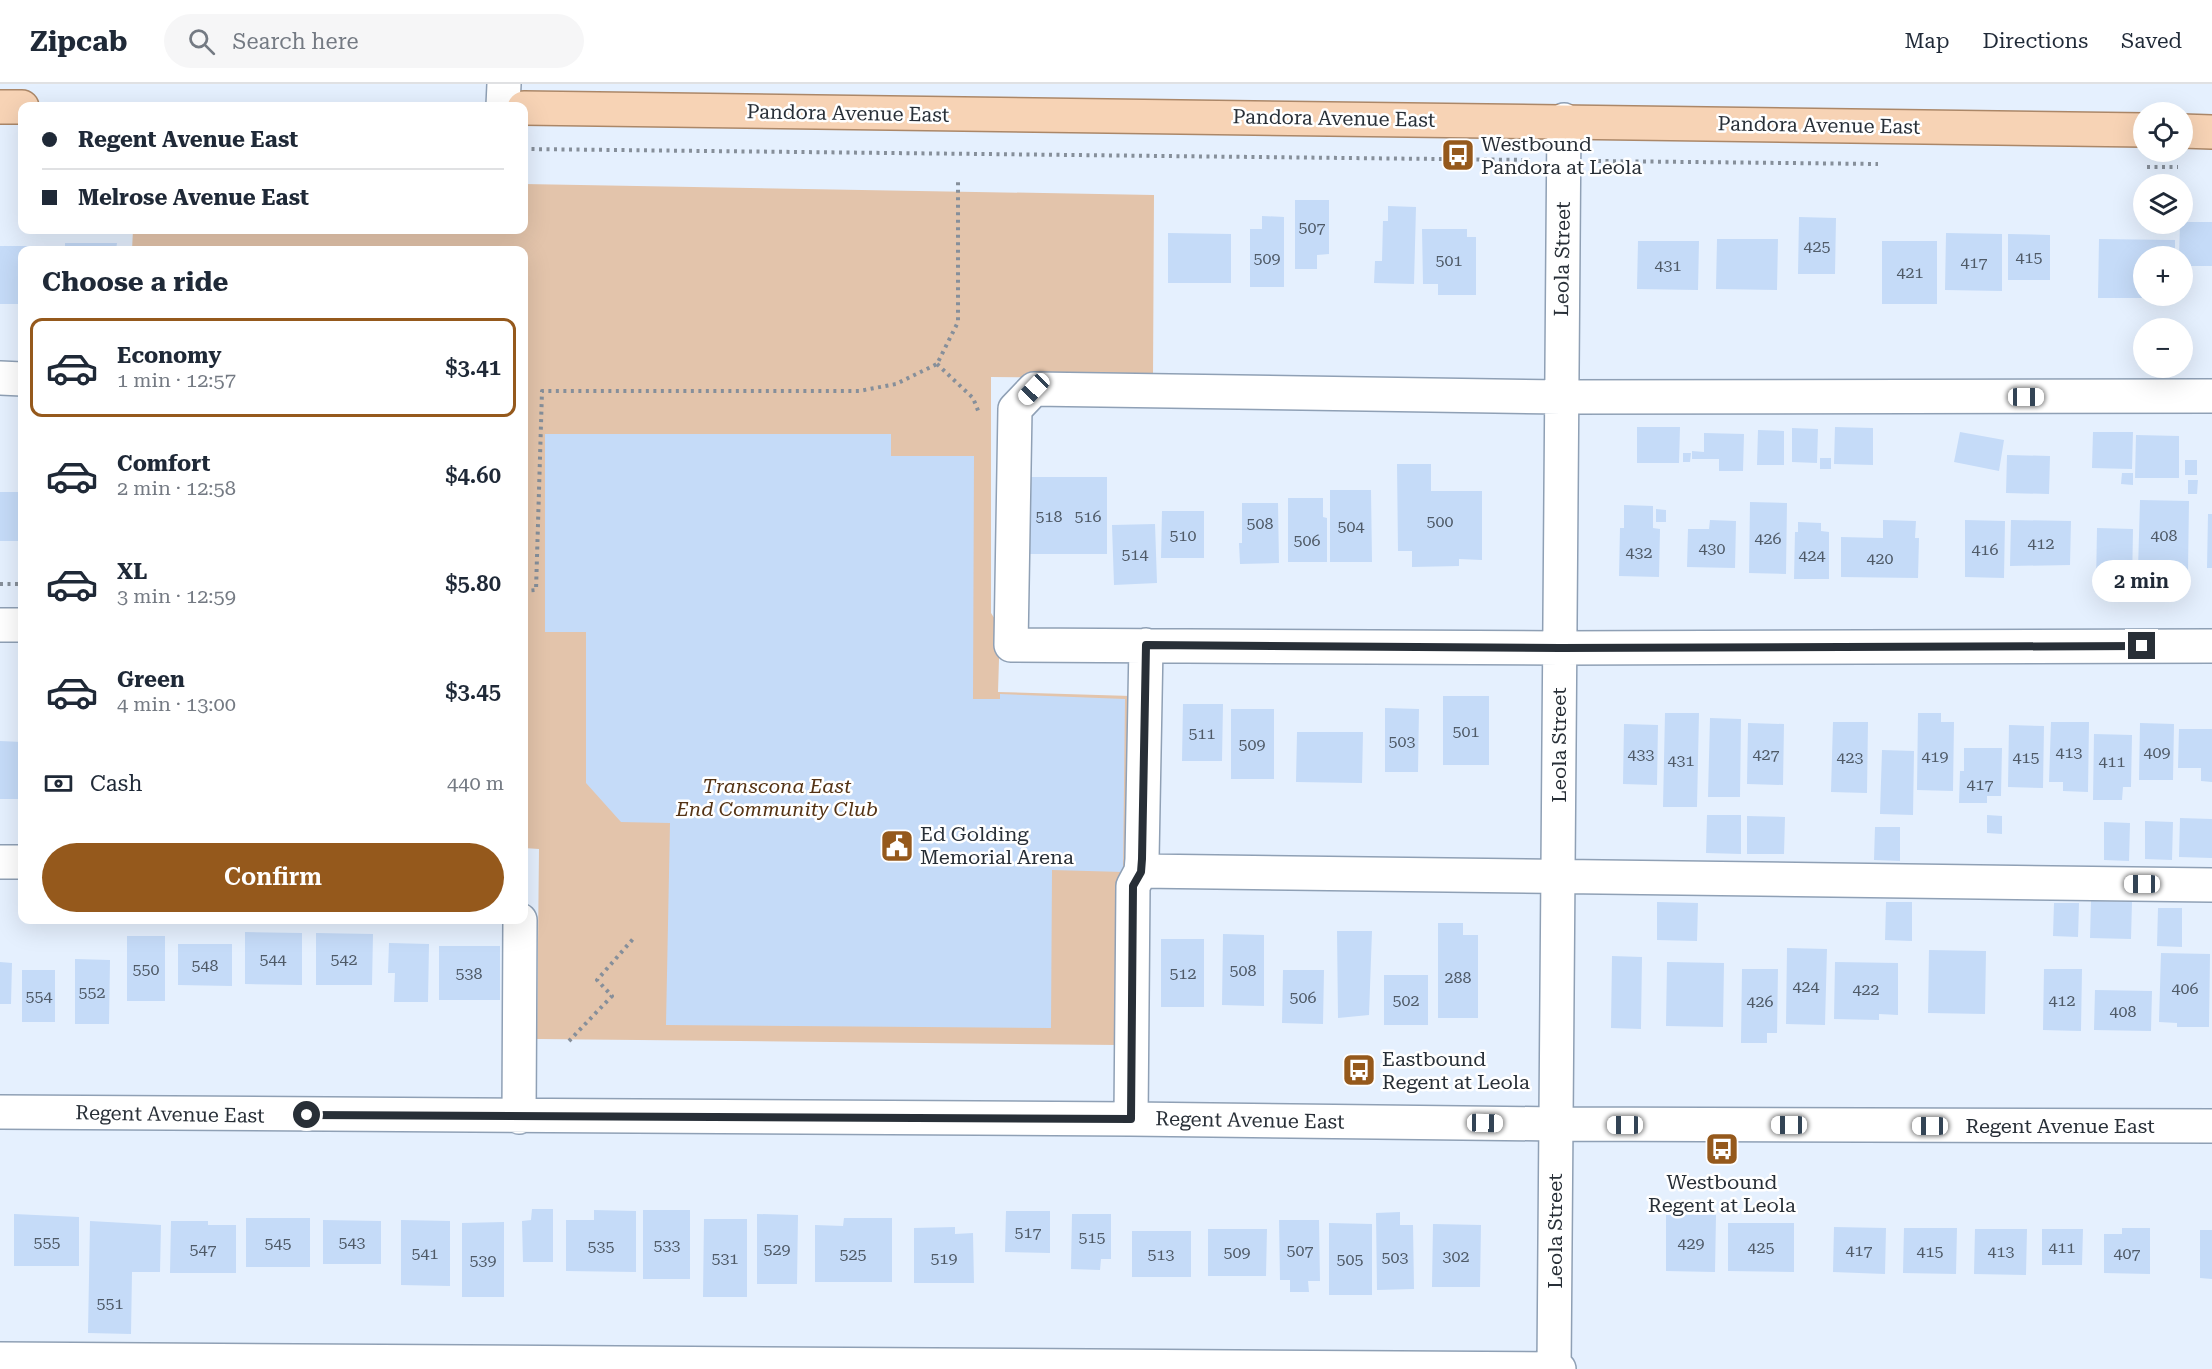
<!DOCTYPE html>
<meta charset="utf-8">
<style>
body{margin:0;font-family:"Roboto Serif",serif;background:#f6f6f7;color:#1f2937;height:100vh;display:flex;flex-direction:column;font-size:22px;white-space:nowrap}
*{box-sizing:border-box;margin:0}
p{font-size:20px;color:#747a83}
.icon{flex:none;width:33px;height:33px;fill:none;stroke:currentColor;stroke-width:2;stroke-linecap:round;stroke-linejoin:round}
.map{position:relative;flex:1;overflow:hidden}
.side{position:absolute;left:18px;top:162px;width:510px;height:678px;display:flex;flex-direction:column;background:#fff;border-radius:12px;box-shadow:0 6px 24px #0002}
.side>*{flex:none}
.hud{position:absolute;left:18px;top:18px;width:510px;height:132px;border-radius:12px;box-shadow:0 6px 24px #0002;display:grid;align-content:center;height:132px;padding:0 24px;background:#fff}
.buttons{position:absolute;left:2133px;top:18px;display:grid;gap:12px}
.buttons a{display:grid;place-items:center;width:60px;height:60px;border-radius:50%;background:#fff;box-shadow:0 6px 24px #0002;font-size:30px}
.end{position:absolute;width:27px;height:27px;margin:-14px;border:8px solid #282f37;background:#fff;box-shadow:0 0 0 3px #fff}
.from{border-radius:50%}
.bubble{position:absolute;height:42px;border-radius:21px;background:#fff;box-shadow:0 6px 24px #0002;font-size:20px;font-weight:600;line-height:42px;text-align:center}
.car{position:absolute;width:18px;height:36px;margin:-18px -9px;border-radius:8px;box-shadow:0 0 4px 2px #0007;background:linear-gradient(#fff 24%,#345 0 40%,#fff 0 76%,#345 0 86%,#fff 0)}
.hud b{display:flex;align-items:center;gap:21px;height:57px;font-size:22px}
.hud b+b{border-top:2px solid #e0e1e3}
.hud i{width:15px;height:15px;background:#1f2937}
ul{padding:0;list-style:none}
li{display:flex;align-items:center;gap:18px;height:99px;margin:0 12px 9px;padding:0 12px;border:3px solid transparent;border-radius:12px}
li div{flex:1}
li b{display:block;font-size:22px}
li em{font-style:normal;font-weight:600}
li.current{border-color:#95591c}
li>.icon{width:54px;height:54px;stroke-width:1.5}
h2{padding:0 24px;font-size:27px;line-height:72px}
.pay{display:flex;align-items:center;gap:15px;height:66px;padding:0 24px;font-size:22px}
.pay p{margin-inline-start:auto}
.cta{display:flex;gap:12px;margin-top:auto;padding:12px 24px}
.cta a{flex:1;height:69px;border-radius:36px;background:#95591c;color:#fff;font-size:24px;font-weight:600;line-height:69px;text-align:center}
header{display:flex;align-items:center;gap:36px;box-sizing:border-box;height:84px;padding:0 30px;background:#fff;border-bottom:2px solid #e0e1e3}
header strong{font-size:28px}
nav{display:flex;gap:33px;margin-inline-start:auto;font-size:21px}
.search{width:420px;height:54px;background:#f6f6f7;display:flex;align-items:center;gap:15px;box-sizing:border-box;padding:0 21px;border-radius:33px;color:#747a83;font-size:22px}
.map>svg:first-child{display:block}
</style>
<header>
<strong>Zipcab</strong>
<div class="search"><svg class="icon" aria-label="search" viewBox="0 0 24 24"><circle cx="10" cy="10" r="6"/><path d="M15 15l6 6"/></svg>Search here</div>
<nav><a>Map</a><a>Directions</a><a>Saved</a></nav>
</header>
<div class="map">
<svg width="2212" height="1285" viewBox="0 0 2212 1285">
<rect width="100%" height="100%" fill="#e5f0fe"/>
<path fill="#e3c4ab" d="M524,100L1154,111L1153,294L991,293V529L1000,543L998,608L1131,612L1127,787L1118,961L537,955L539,765L524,764V166H132L133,146H524Z"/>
<path fill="#c5dbf8" d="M1295,116H1329V170L1317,171V185H1295Z
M1388,122L1416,123L1414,200L1374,199L1375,177H1382L1383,137H1388Z
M1262,132L1284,133V203H1250V145H1262Z
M1799,133L1836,134L1835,190H1798Z
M2182,138H2212V182H2182V172H2179L2180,140Z
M1422,145H1467V153H1476V211H1438V200H1423Z
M1168,149L1231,150V199H1168Z
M1946,149L2002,150V207L1945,206Z
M2008,150L2050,151V196H2008Z
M1717,155H1778L1777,206L1716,205Z
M2099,155L2175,156V172H2144V212H2175V214H2098Z
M1638,157H1699L1698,206L1637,205Z
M1882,157H1937V220H1882Z
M65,159H117L116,166H65Z
M0,162H38V166H22V220H0Z
M1637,343H1680L1679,379H1637Z
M1835,343L1873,344V381L1834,380Z
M1792,344L1818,345L1817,379L1792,378Z
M1758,346L1784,347V381H1757Z
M1960,348L2004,356L1999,387L1954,378Z
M2093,348H2133L2132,385L2092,384Z
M1704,349L1744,350L1743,387H1719V375H1692V367L1704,368Z
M545,350H891V372H974L973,615H1000V610L1125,615L1123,788L1052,786L1051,944L666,941L670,739L621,738L586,699V548H545Z
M2136,351L2179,352V394H2135Z
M1683,369H1691L1690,378H1683Z
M2007,371L2050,372L2049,410L2006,409Z
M1820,374H1831V385H1820Z
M2185,376H2197V391H2185Z
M1397,380H1431V407H1482V476L1459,475V482L1412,483V467H1398Z
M2122,389H2133V401L2121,400Z
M1029,393H1107V470H1029Z
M2188,396H2198L2197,410H2188Z
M1330,406H1371L1372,478H1330Z
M0,408H22V457H0Z
M1288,414H1323V433L1327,434V478H1288Z
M2140,416L2189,417L2188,487L2138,486Z
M1750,418L1787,419L1786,490L1749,489Z
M1242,419H1278L1279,479L1240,480L1239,459H1242Z
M1624,421L1653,422V444L1660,445L1659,493L1619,492L1620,444H1624Z
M1656,425L1666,426V438H1656Z
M1162,427H1204V474H1161Z
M2208,430H2212V484H2207Z
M1710,436L1736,437L1735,484L1687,483L1688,445H1709Z
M1883,436L1916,437L1915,454H1919L1918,494L1841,493V453L1883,454Z
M1965,436L2005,437L2004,494L1965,493Z
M2011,436L2071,437L2070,481L2010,482Z
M1798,438L1821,439V447L1829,448V495H1794L1795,448H1798Z
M1155,440L1157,499L1114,501L1112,441Z
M2097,444L2133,445L2132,502L2096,501Z
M1443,612H1489V681H1443Z
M1183,620H1223L1222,677H1182Z
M1385,624L1419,625L1418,688H1385Z
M1231,625H1274V695H1231Z
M1665,629H1699L1697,723H1663Z
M1918,629H1941V638H1954L1953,707L1917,706Z
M1710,634L1741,635L1740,713H1708Z
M1833,638H1868L1867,709L1831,708Z
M2051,638H2089L2088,708L2063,707V698H2049Z
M1748,639L1784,640L1783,701L1747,700Z
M2140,639L2174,640L2173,696H2139Z
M1624,640L1658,641L1657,701L1623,700Z
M2009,641L2044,642L2043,704L2008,703Z
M2179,645H2212V698L2201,697V684H2178Z
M1297,648H1363L1362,699L1296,698Z
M2094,650L2132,651L2131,703H2123L2122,716H2093Z
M0,657L22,658V715H0Z
M1964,664H2002L2001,712H1987V719H1959L1960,687H1964Z
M1882,666L1914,667L1913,731L1880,730Z
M1707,731H1741V770L1706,769Z
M1987,731L2002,732V750L1987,749Z
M1747,732L1785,733L1784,770H1747Z
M2180,734L2212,735V774L2179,773Z
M2145,737L2173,738L2172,776L2145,775Z
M2104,738L2130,739L2129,777L2104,776Z
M1875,743H1900V777L1874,776Z
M2091,817L2132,818L2131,855L2090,854Z
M1657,818L1698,819L1697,857L1657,856Z
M1886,818H1912V857L1885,856Z
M2054,819H2079L2078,853L2053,852Z
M2158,824H2182V863L2157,862Z
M1438,839H1463V851H1478V934H1438Z
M1337,847H1372L1369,931L1338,934Z
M245,848L302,849V901L245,900Z
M316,849L373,850L372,901H316Z
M1223,850L1264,851V922L1222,921Z
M127,852H165V917H127Z
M1161,855H1204V923H1161Z
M389,859L429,860L428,918H394L395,889H388Z
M178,860H232V902L178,901Z
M439,862H500V916H439Z
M1787,864L1827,865L1825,941L1786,940Z
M1929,866L1986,867L1985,930L1928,929Z
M2161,869L2210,870L2209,943H2177V939L2159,938Z
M1612,872L1642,873L1641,945L1611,944Z
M75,875L110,876L109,940H75Z
M0,878L12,879L11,920H0Z
M1667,878L1724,879L1723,943L1666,942Z
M1835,878L1898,879V931L1879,930V936L1834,935Z
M1742,885H1778L1777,949H1767V959H1741Z
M2044,885H2082L2081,947L2043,946Z
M22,886H55V938H22Z
M1283,886H1324L1323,940L1282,939Z
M1384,891H1428V941H1384Z
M2095,906L2152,907L2151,947L2094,946Z
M532,1125H553V1178H523L522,1137L531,1136Z
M594,1126L636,1127V1188L566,1187V1136H594Z
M643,1126H690V1195H643Z
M1006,1127H1050V1169L1005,1168Z
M1400,1128V1141H1413L1414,1205L1377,1206L1376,1129Z
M14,1130L79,1133V1182H14Z
M757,1130L798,1131L797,1200H757Z
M1072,1130H1111V1175H1101L1100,1186L1071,1185Z
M1666,1131H1716L1715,1188L1666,1187Z
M246,1134H310V1183H246Z
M844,1134H892V1198H815V1141L843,1142Z
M704,1135H747V1213H703Z
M323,1136L381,1137V1180H323Z
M401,1136L450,1137V1202L401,1201Z
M1279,1136H1319L1320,1197H1308L1309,1208H1290V1196H1280Z
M90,1137L161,1141L160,1188H132L131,1250L88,1249Z
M171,1137H208V1141H236V1189H170Z
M504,1138V1213H462V1139Z
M1329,1139L1372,1140V1211H1329Z
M1728,1139H1794V1188L1728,1187Z
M1433,1140L1481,1141L1480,1203H1432Z
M955,1143V1150L973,1149L974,1199H914V1144Z
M1834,1143L1886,1144L1885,1190L1833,1188Z
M1904,1144H1957L1956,1190L1903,1189Z
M2122,1144H2150V1190L2104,1189V1150H2122Z
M1208,1145H1267L1266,1192H1208Z
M1975,1145H2027L2026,1191L1974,1190Z
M2042,1145H2083L2082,1181H2042Z
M2200,1146H2212V1195L2200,1194Z
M1132,1147H1191V1193H1132Z"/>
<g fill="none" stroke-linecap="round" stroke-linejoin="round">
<defs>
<path id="minor" d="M503,22L504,0
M0,294L22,295
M2212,312L1561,313L1034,305L1015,325L1011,561L1560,564L2212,562
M0,541H22
M0,778H22
M1141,787L2212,801
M0,1028L1131,1035L1556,1040L2212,1042
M519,1033L520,836
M1131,1035L1133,802L1141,787L1142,775L1146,561
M0,1275L1559,1285
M1554,1285L1564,36"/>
<path id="major" d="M0,23H22
M524,24L2144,46
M2182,47L2212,48"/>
</defs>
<use href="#minor" stroke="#8fa0b5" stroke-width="36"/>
<use href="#major" stroke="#ab8768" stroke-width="36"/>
<path stroke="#868f9a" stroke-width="4" stroke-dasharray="3 4.5" stroke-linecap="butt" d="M524,65L1530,76
M1598,77L1878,80
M2147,83H2178
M937,280L973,314L979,329
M0,500H22
M524,507L536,506L542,307H859L896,300L937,280L958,238V95
M569,957L612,912L597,896L633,855"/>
<use href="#minor" stroke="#fff" stroke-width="33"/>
<use href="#major" stroke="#f7d3b5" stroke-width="33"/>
</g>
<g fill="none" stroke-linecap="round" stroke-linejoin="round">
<path stroke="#282f37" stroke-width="8" d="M307,1031L1131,1035L1133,802L1141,788L1142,775L1146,561L1560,564L2142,562"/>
</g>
<defs>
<symbol id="bus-square" viewBox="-11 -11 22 22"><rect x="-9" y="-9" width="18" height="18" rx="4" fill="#95591c" stroke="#fff"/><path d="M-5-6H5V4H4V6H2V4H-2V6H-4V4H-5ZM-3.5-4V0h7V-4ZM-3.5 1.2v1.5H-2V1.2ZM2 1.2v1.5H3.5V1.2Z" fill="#fff"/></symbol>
<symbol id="civic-square" viewBox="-11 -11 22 22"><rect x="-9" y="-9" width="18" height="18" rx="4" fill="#95591c" stroke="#fff"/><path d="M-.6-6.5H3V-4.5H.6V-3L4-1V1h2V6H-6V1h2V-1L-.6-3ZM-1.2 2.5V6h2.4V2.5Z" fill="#fff"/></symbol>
</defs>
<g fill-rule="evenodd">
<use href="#bus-square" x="1439" y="52" width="38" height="38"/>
<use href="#civic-square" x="878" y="743" width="38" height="38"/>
<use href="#bus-square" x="1340" y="967" width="38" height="38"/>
<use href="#bus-square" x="1703" y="1046" width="38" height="38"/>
</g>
<g text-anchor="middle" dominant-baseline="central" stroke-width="5" stroke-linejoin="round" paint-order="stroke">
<g font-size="16" fill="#4f5a67">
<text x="1312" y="143">507</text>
<text x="1817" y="162">425</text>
<text x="2029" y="173">415</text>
<text x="1267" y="174">509</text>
<text x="1449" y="176">501</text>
<text x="1974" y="178">417</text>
<text x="1668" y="181">431</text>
<text x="1910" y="188">421</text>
<text x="1049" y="432">518</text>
<text x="1088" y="432">516</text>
<text x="1440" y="437">500</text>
<text x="1260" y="439">508</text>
<text x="1351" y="442">504</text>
<text x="1183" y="451">510</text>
<text x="2164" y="451">408</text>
<text x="1768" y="454">426</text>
<text x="1307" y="456">506</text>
<text x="2041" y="459">412</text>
<text x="1712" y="464">430</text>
<text x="1985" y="465">416</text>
<text x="1639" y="468">432</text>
<text x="1135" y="470">514</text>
<text x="1812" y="471">424</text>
<text x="1880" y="474">420</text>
<text x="1466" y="647">501</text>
<text x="1202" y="649">511</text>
<text x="1402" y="657">503</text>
<text x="1252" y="660">509</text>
<text x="2069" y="668">413</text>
<text x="2157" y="668">409</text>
<text x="1641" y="670">433</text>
<text x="1766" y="670">427</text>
<text x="1935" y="672">419</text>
<text x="1850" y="673">423</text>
<text x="2026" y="673">415</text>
<text x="1681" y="676">431</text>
<text x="2112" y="677">411</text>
<text x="1980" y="700">417</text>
<text x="273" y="875">544</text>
<text x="344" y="875">542</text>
<text x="205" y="881">548</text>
<text x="146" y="885">550</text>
<text x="1243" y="886">508</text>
<text x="469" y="889">538</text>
<text x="1183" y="889">512</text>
<text x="1458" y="893">288</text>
<text x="1806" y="902">424</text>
<text x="2185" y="904">406</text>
<text x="1866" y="905">422</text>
<text x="92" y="908">552</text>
<text x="39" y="912">554</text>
<text x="1303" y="913">506</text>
<text x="1406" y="916">502</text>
<text x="2062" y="916">412</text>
<text x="1760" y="917">426</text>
<text x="2123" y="927">408</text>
<text x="1028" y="1148">517</text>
<text x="1092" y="1153">515</text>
<text x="47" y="1158">555</text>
<text x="352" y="1158">543</text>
<text x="278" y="1159">545</text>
<text x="1691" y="1159">429</text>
<text x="667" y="1161">533</text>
<text x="601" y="1162">535</text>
<text x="1761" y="1163">425</text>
<text x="2062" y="1163">411</text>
<text x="203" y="1165">547</text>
<text x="777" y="1165">529</text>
<text x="1300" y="1166">507</text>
<text x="1859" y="1166">417</text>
<text x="1930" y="1167">415</text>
<text x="2001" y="1167">413</text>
<text x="1237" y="1168">509</text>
<text x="425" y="1169">541</text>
<text x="2127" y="1169">407</text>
<text x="853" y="1170">525</text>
<text x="1161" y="1170">513</text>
<text x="1456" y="1172">302</text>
<text x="1395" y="1173">503</text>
<text x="725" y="1174">531</text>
<text x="944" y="1174">519</text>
<text x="1350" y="1175">505</text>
<text x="483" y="1176">539</text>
<text x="110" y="1219">551</text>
</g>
<g font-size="20" fill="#282f37" stroke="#fff">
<text transform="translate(848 29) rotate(1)">Pandora Avenue East</text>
<text transform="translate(1334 34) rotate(1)">Pandora Avenue East</text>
<text transform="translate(1819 41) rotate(1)">Pandora Avenue East</text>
<text transform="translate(1562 175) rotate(-89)">Leola Street</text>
<text transform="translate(1559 661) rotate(-90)">Leola Street</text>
<text transform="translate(170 1030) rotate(1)">Regent Avenue East</text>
<text transform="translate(1250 1036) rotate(1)">Regent Avenue East</text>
<text x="2060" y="1042">Regent Avenue East</text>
<text transform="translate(1555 1147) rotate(-90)">Leola Street</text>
</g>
<g font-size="20" fill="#282f37" stroke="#fff" text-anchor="start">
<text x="1481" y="60">Westbound<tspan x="1481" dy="23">Pandora at Leola</tspan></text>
<text x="920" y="750">Ed Golding<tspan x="920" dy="23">Memorial Arena</tspan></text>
<text x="1382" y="975">Eastbound<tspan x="1382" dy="23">Regent at Leola</tspan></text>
<text x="1722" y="1098" text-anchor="middle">Westbound<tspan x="1722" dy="23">Regent at Leola</tspan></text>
</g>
<g font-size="20" font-style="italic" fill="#543315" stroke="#fff">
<text x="777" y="702">Transcona East<tspan x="777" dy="23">End Community Club</tspan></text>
</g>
</g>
</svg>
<div class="buttons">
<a><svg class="icon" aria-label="locate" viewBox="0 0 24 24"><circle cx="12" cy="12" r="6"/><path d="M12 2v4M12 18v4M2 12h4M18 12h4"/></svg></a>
<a><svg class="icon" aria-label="layers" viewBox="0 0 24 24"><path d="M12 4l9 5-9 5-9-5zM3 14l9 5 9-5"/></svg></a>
<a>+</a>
<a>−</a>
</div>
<i class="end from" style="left:307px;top:1031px"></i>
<i class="end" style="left:2142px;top:562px"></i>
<div class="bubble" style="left:2092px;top:476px;width:99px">2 min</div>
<i class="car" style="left:1034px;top:305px;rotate:224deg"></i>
<i class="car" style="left:2026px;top:313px;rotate:90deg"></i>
<i class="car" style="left:2142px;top:800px;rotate:270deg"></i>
<i class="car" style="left:1485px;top:1039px;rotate:91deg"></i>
<i class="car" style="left:1625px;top:1041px;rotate:270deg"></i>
<i class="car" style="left:1789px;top:1041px;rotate:270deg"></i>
<i class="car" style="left:1930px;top:1042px;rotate:270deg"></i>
<div class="hud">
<b><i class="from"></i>Regent Avenue East</b>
<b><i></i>Melrose Avenue East</b>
</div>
<section class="side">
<h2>Choose a ride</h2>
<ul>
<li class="current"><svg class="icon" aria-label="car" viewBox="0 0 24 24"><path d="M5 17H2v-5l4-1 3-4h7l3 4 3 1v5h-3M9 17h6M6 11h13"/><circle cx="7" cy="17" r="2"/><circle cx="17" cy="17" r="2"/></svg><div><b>Economy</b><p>1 min · 12:57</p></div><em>$3.41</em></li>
<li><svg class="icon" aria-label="car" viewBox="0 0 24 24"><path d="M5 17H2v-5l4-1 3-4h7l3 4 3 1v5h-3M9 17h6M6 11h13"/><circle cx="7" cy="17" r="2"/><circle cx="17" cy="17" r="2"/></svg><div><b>Comfort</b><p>2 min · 12:58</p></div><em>$4.60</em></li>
<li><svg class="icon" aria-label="car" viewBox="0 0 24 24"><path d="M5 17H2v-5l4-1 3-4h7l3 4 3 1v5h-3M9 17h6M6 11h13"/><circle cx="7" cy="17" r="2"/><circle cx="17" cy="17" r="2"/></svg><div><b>XL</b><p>3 min · 12:59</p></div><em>$5.80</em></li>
<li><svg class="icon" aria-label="car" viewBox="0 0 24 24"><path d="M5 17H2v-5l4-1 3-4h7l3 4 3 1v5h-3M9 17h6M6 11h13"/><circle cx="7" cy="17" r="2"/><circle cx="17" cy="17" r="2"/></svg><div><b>Green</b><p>4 min · 13:00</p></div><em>$3.45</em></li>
</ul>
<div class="pay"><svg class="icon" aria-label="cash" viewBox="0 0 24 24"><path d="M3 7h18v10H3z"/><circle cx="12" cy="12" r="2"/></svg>Cash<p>440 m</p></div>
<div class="cta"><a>Confirm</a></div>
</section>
</div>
